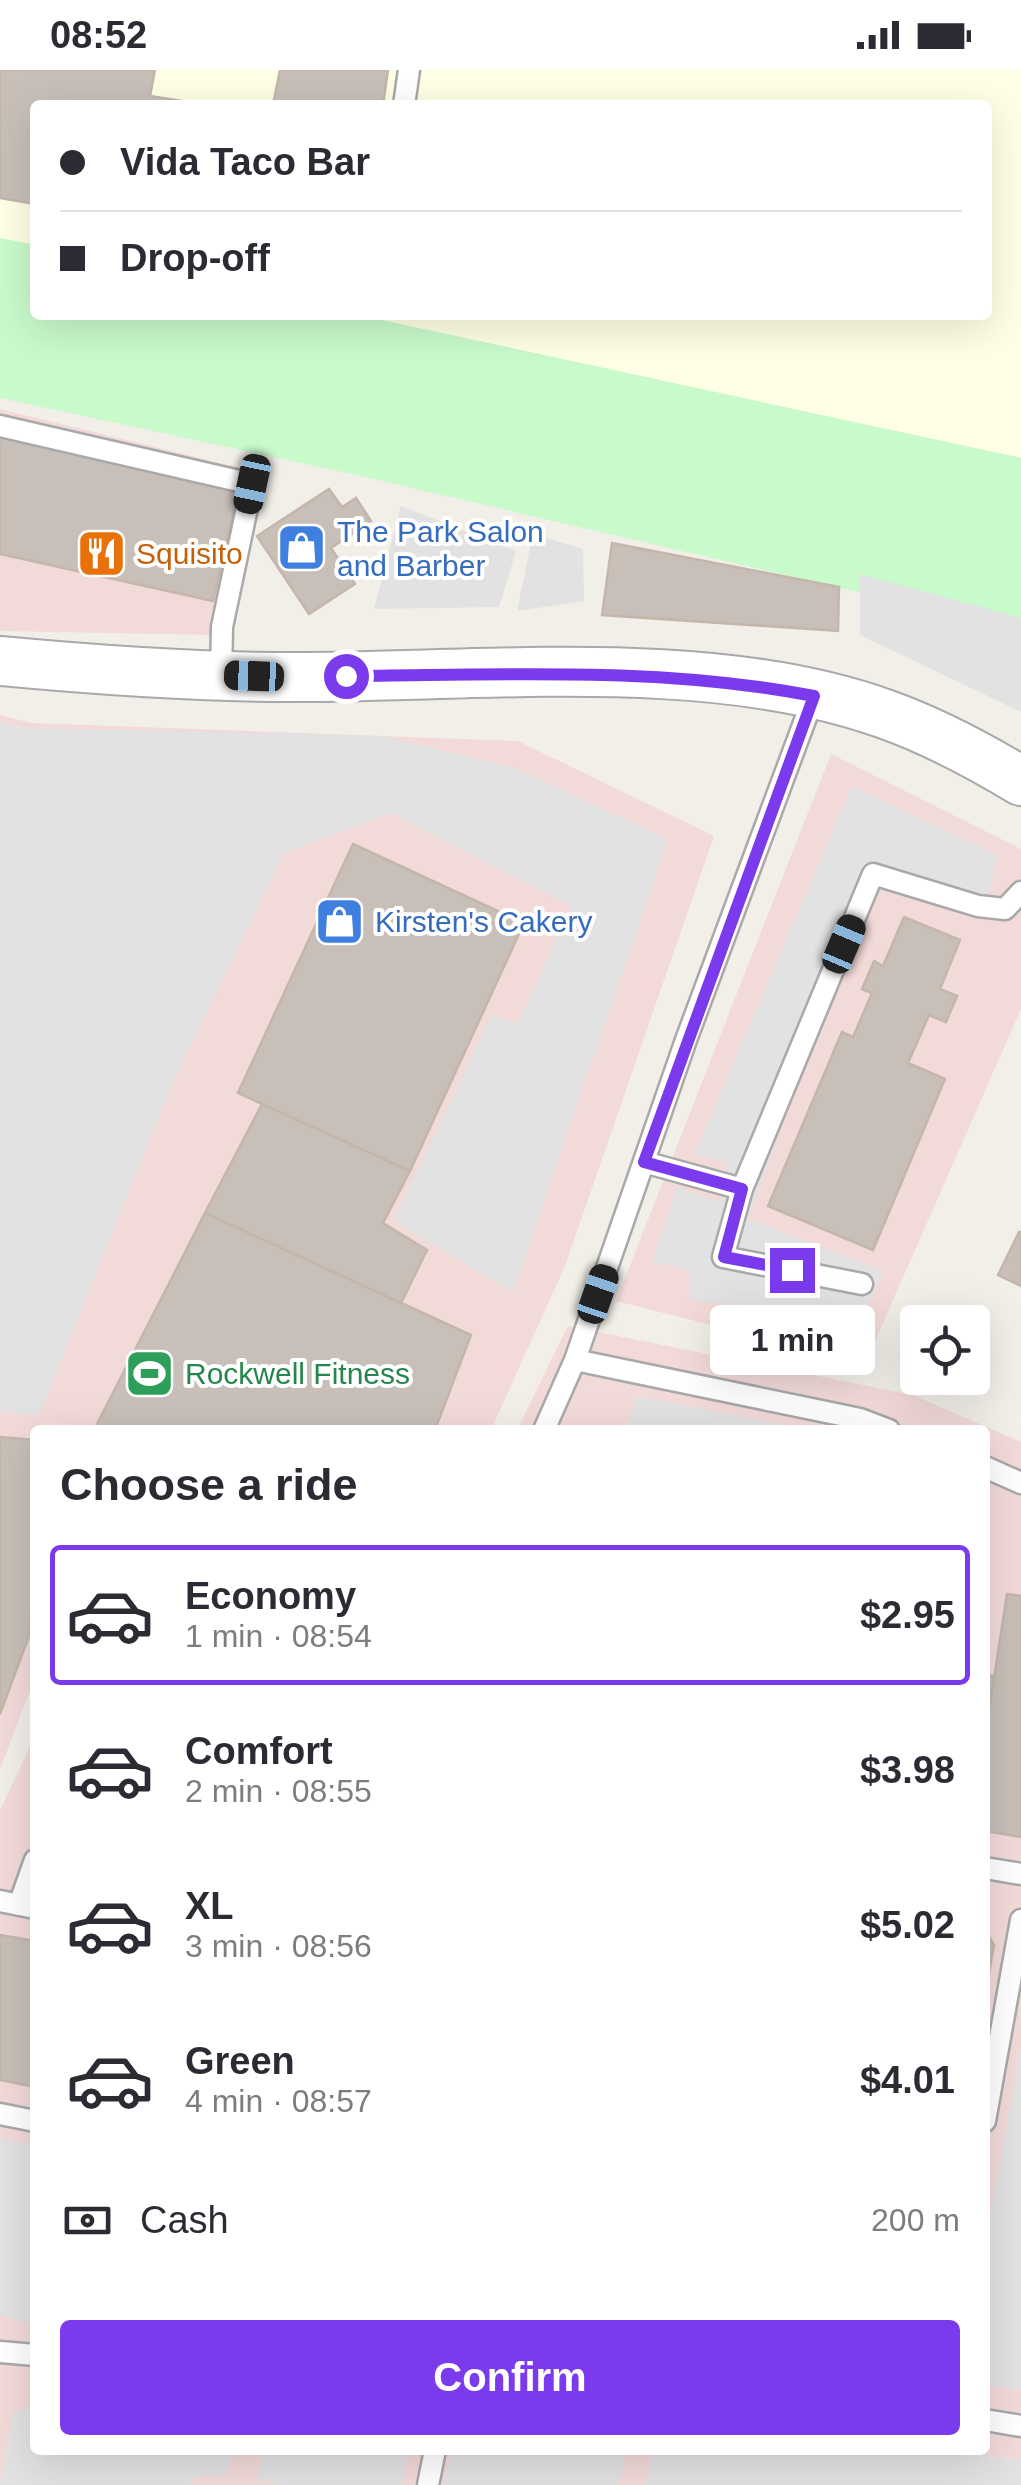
<!DOCTYPE html>
<meta charset="utf-8">
<style>
body{margin:0;font-family:Helvetica,sans-serif;background:#f7f7f7;color:#2b2b33;height:100vh;display:flex;flex-direction:column;font-size:38px;white-space:nowrap}
*{box-sizing:border-box;margin:0}
p{font-size:32px;color:#7c7c81}
.icon{flex:none;width:55px;height:55px;fill:none;stroke:currentColor;stroke-width:2;stroke-linecap:round;stroke-linejoin:round}
.map{position:relative;flex:1;overflow:hidden}
.side{position:absolute;left:30px;top:1355px;width:960px;height:1030px;display:flex;flex-direction:column;background:#fff;border-radius:10px;box-shadow:0 10px 40px #0002}
.side>*{flex:none}
.hud{position:absolute;left:30px;top:30px;width:962px;height:220px;border-radius:10px;box-shadow:0 10px 40px #0002;display:grid;align-content:center;height:220px;padding:0 30px;background:#fff}
.tools{position:absolute;left:900px;top:1235px;display:grid;gap:20px}
.tools a{display:grid;place-items:center;width:90px;height:90px;border-radius:10px;background:#fff;box-shadow:0 10px 40px #0002;font-size:50px}
.end{position:absolute;width:45px;height:45px;margin:-22px;border:12px solid #7c3aed;background:#fff;box-shadow:0 0 0 5px #fff}
.from{border-radius:50%}
.bubble{position:absolute;height:70px;border-radius:10px;background:#fff;box-shadow:0 10px 40px #0002;font-size:32px;font-weight:600;line-height:70px;text-align:center}
.car{position:absolute;width:30px;height:60px;margin:-30px -15px;border-radius:12px;box-shadow:0 0 8px 2px #0007;background:linear-gradient(#222 24%,#8ab4d8 0 40%,#222 0 76%,#8ab4d8 0 86%,#222 0)}
.hud b{display:flex;align-items:center;gap:35px;height:95px;font-size:38px}
.hud b+b{border-top:2px solid #e1e1e2}
.hud i{width:25px;height:25px;background:#2b2b33}
ul{padding:0;list-style:none}
li{display:flex;align-items:center;gap:30px;height:140px;margin:0 20px 15px;padding:0 10px;border:5px solid transparent;border-radius:10px}
li div{flex:1}
li b{display:block;font-size:38px}
li em{font-style:normal;font-weight:600}
li.active{border-color:#7c3aed}
li>.icon{width:90px;height:90px;stroke-width:1.5}
h2{padding:0 30px;font-size:45px;line-height:120px}
.pay{display:flex;align-items:center;gap:25px;height:110px;padding:0 30px;font-size:38px}
.pay p{margin-inline-start:auto}
.action{display:flex;gap:20px;margin-top:auto;padding:20px 30px}
.action a{flex:1;height:115px;border-radius:10px;background:#7c3aed;color:#fff;font-size:40px;font-weight:600;line-height:115px;text-align:center}
.status{display:flex;justify-content:space-between;align-items:center;height:70px;padding:0 50px;background:#fff;direction:ltr}
.status svg{height:28px;fill:currentColor}
.map>svg:first-child{display:block}
</style>
<div class="status"><b>08:52</b><svg viewBox="0 0 49 12"><path d="M0 12V9h3v3zM5 12V6h3v6zM10 12V3h3v9zM15 12V0h3v12zM26 1h20v11H26zM47 4h2v5h-2z"/></svg></div>
<div class="map">
<svg width="1021" height="2415" viewBox="0 0 1021 2415">
<rect width="100%" height="100%" fill="#f2efe9"/>
<path fill="#f2dad9" d="M0,339L257,402L218,565L0,561Z
M0,645L31,653L518,671L714,766L565,1196L491,1360H35V1608L0,1699Z
M831,684L1021,779V939L865,1294L616,1231Z
M568,1256L913,1325L1021,1372V2415H0V1740L35,1666V2380H985V1360H517Z"/>
<path fill="#ffffe5" d="M0,0H1021V388L358,245H988V35H35V175L0,168Z"/>
<path fill="#c8facc" d="M0,168L35,175V245H358L1021,388V560L352,404L0,328Z"/>
<path fill="#e2e2e2" d="M401,436L516,481L499,537L374,539Z
M533,464L583,479L584,531L517,541Z
M860,504L1021,548V642L860,565Z
M0,652L27,658L382,666L514,698L668,769L513,1222L393,1151L492,945L518,953L571,836L390,743L284,783L174,1009L39,1346L0,1341Z
M852,716L997,785L984,848L900,806L861,841L748,1149L884,1201L862,1249L690,1230V1199L652,1192L677,1117L719,1132L728,1092L694,1085Z
M636,1326L770,1352L823,1360H627Z
M1021,1977V2320L985,2314V2173Z
M0,2069L35,2075V2254L0,2246Z
M35,2335V2380H232L226,2405L194,2408L191,2415H0L13,2342Z
M263,2380H409L401,2415H285L257,2409Z
M453,2380H627L618,2415H444Z
M654,2380H955L1021,2390V2415H645Z"/>
<path fill="#c7bfb8" stroke="#c4b6ab" stroke-width="2.5" d="M0,0H155L150,26L207,35H35V134L0,128Z
M280,0H388L383,35H273Z
M0,365L239,417L213,531L0,484Z
M329,419L342,437L356,428L371,451L331,478L355,514L309,544L257,466Z
M612,473L839,517L838,561L602,545Z
M353,774L524,853L410,1101L238,1023Z
M904,847L960,870L940,919L957,926L946,952L929,945L908,993L945,1009L873,1180L768,1136L842,962L853,967L872,923L862,919L874,891L883,896Z
M262,1034L410,1101L383,1153L427,1180L401,1233L205,1143Z
M205,1143L471,1265L435,1360H94Z
M1019,1162H1021V1216L998,1205Z
M0,1367L35,1370V1490L29,1566L0,1644Z
M1007,1524L1021,1526V1767L985,1761V1667Z
M985,1605L994,1606L985,1667Z
M985,1860L994,1875L985,1926Z
M0,1865L35,1871V2017L0,2010Z"/>
<g fill="none" stroke-linecap="round" stroke-linejoin="round">
<defs>
<path id="service" d="M404,35L409,0
M0,356L252,414L222,557L221,605
M644,1092L742,1119L723,1187L862,1214
M742,1119L873,804L978,836L1005,839L1021,822
M575,1290L860,1349L889,1360
M544,1360L575,1290L686,970L814,626
M985,1397L1021,1413
M985,1798L1021,1804
M0,1831L35,1838
M19,1835L35,1790
M0,2044L35,2051
M985,2051L1021,1850
M0,2282L35,2285
M985,2350L1021,2356
M428,2415L435,2380"/>
<path id="tertiary" d="M0,591C96,600 192,607 288,607C476,608 707,580 885,644C933,661 978,685 1021,711"/>
</defs>
<use href="#service" stroke="#a9a9a9" stroke-width="25"/>
<use href="#tertiary" stroke="#a9a9a9" stroke-width="52"/>
<use href="#service" stroke="#fff" stroke-width="20"/>
<use href="#tertiary" stroke="#fff" stroke-width="48"/>
</g>
<g fill="none" stroke-linecap="round" stroke-linejoin="round">
<path stroke="#7c3aed" stroke-width="12" d="M346,606C503,605 660,596 814,626L644,1092L742,1119L724,1187L792,1200"/>
</g>
<defs>
<symbol id="shop-square" viewBox="-11 -11 22 22"><rect x="-9" y="-9" width="18" height="18" rx="4" fill="#3f7fe0" stroke="#fff"/><path d="M-5-2.5h2.3a2.7 3.5 0 0 1 5.4 0H5L5.5 6h-11ZM-1.5-2.5h3a1.5 2.3 0 0 0-3 0Z" fill="#fff"/></symbol>
<symbol id="restaurant-square" viewBox="-11 -11 22 22"><rect x="-9" y="-9" width="18" height="18" rx="4" fill="#e8710a" stroke="#fff"/><path d="M-5-6h1v4h1v-4h1v4h1v-4h1v5L-1.5 .5V6h-2V.5L-5-1ZM5-6V6H3V1.5H1.5Q1.5-4 5-6Z" fill="#fff"/></symbol>
<symbol id="stadium-square" viewBox="-11 -11 22 22"><rect x="-9" y="-9" width="18" height="18" rx="4" fill="#2e9e5b" stroke="#fff"/><path d="M0-5a6.5 5 0 1 0 0 10a6.5 5 0 1 0 0-10ZM-3.5-1.8h7v3.6h-7Z" fill="#fff"/></symbol>
</defs>
<g fill-rule="evenodd">
<use href="#shop-square" x="274" y="450" width="55" height="55"/>
<use href="#restaurant-square" x="74" y="456" width="55" height="55"/>
<use href="#shop-square" x="312" y="824" width="55" height="55"/>
<use href="#stadium-square" x="122" y="1276" width="55" height="55"/>
</g>
<g text-anchor="middle" dominant-baseline="central" stroke-width="8" stroke-linejoin="round" paint-order="stroke">
<g font-size="30" fill="#366cbe" stroke="#fff" text-anchor="start">
<text x="337" y="461">The Park Salon<tspan x="337" dy="34">and Barber</tspan></text>
<text x="375" y="851">Kirsten's Cakery</text>
</g>
<g font-size="30" fill="#c56008" stroke="#fff" text-anchor="start">
<text x="136" y="483">Squisito</text>
</g>
<g font-size="30" fill="#27864d" stroke="#fff" text-anchor="start">
<text x="185" y="1303">Rockwell Fitness</text>
</g>
</g>
</svg>
<div class="tools">
<a><svg class="icon" aria-label="locate" viewBox="0 0 24 24"><circle cx="12" cy="12" r="6"/><path d="M12 2v4M12 18v4M2 12h4M18 12h4"/></svg></a>
</div>
<i class="end from" style="left:346px;top:606px"></i>
<i class="end" style="left:792px;top:1200px"></i>
<div class="bubble" style="left:710px;top:1235px;width:165px">1 min</div>
<i class="car" style="left:252px;top:414px;rotate:192deg"></i>
<i class="car" style="left:254px;top:606px;rotate:272deg"></i>
<i class="car" style="left:844px;top:874px;rotate:23deg"></i>
<i class="car" style="left:598px;top:1224px;rotate:19deg"></i>
<div class="hud">
<b><i class="from"></i>Vida Taco Bar</b>
<b><i></i>Drop-off</b>
</div>
<section class="side">
<h2>Choose a ride</h2>
<ul>
<li class="active"><svg class="icon" aria-label="car" viewBox="0 0 24 24"><path d="M5 17H2v-5l4-1 3-4h7l3 4 3 1v5h-3M9 17h6M6 11h13"/><circle cx="7" cy="17" r="2"/><circle cx="17" cy="17" r="2"/></svg><div><b>Economy</b><p>1 min · 08:54</p></div><em>$2.95</em></li>
<li><svg class="icon" aria-label="car" viewBox="0 0 24 24"><path d="M5 17H2v-5l4-1 3-4h7l3 4 3 1v5h-3M9 17h6M6 11h13"/><circle cx="7" cy="17" r="2"/><circle cx="17" cy="17" r="2"/></svg><div><b>Comfort</b><p>2 min · 08:55</p></div><em>$3.98</em></li>
<li><svg class="icon" aria-label="car" viewBox="0 0 24 24"><path d="M5 17H2v-5l4-1 3-4h7l3 4 3 1v5h-3M9 17h6M6 11h13"/><circle cx="7" cy="17" r="2"/><circle cx="17" cy="17" r="2"/></svg><div><b>XL</b><p>3 min · 08:56</p></div><em>$5.02</em></li>
<li><svg class="icon" aria-label="car" viewBox="0 0 24 24"><path d="M5 17H2v-5l4-1 3-4h7l3 4 3 1v5h-3M9 17h6M6 11h13"/><circle cx="7" cy="17" r="2"/><circle cx="17" cy="17" r="2"/></svg><div><b>Green</b><p>4 min · 08:57</p></div><em>$4.01</em></li>
</ul>
<div class="pay"><svg class="icon" aria-label="cash" viewBox="0 0 24 24"><path d="M3 7h18v10H3z"/><circle cx="12" cy="12" r="2"/></svg>Cash<p>200 m</p></div>
<div class="action"><a>Confirm</a></div>
</section>
</div>
